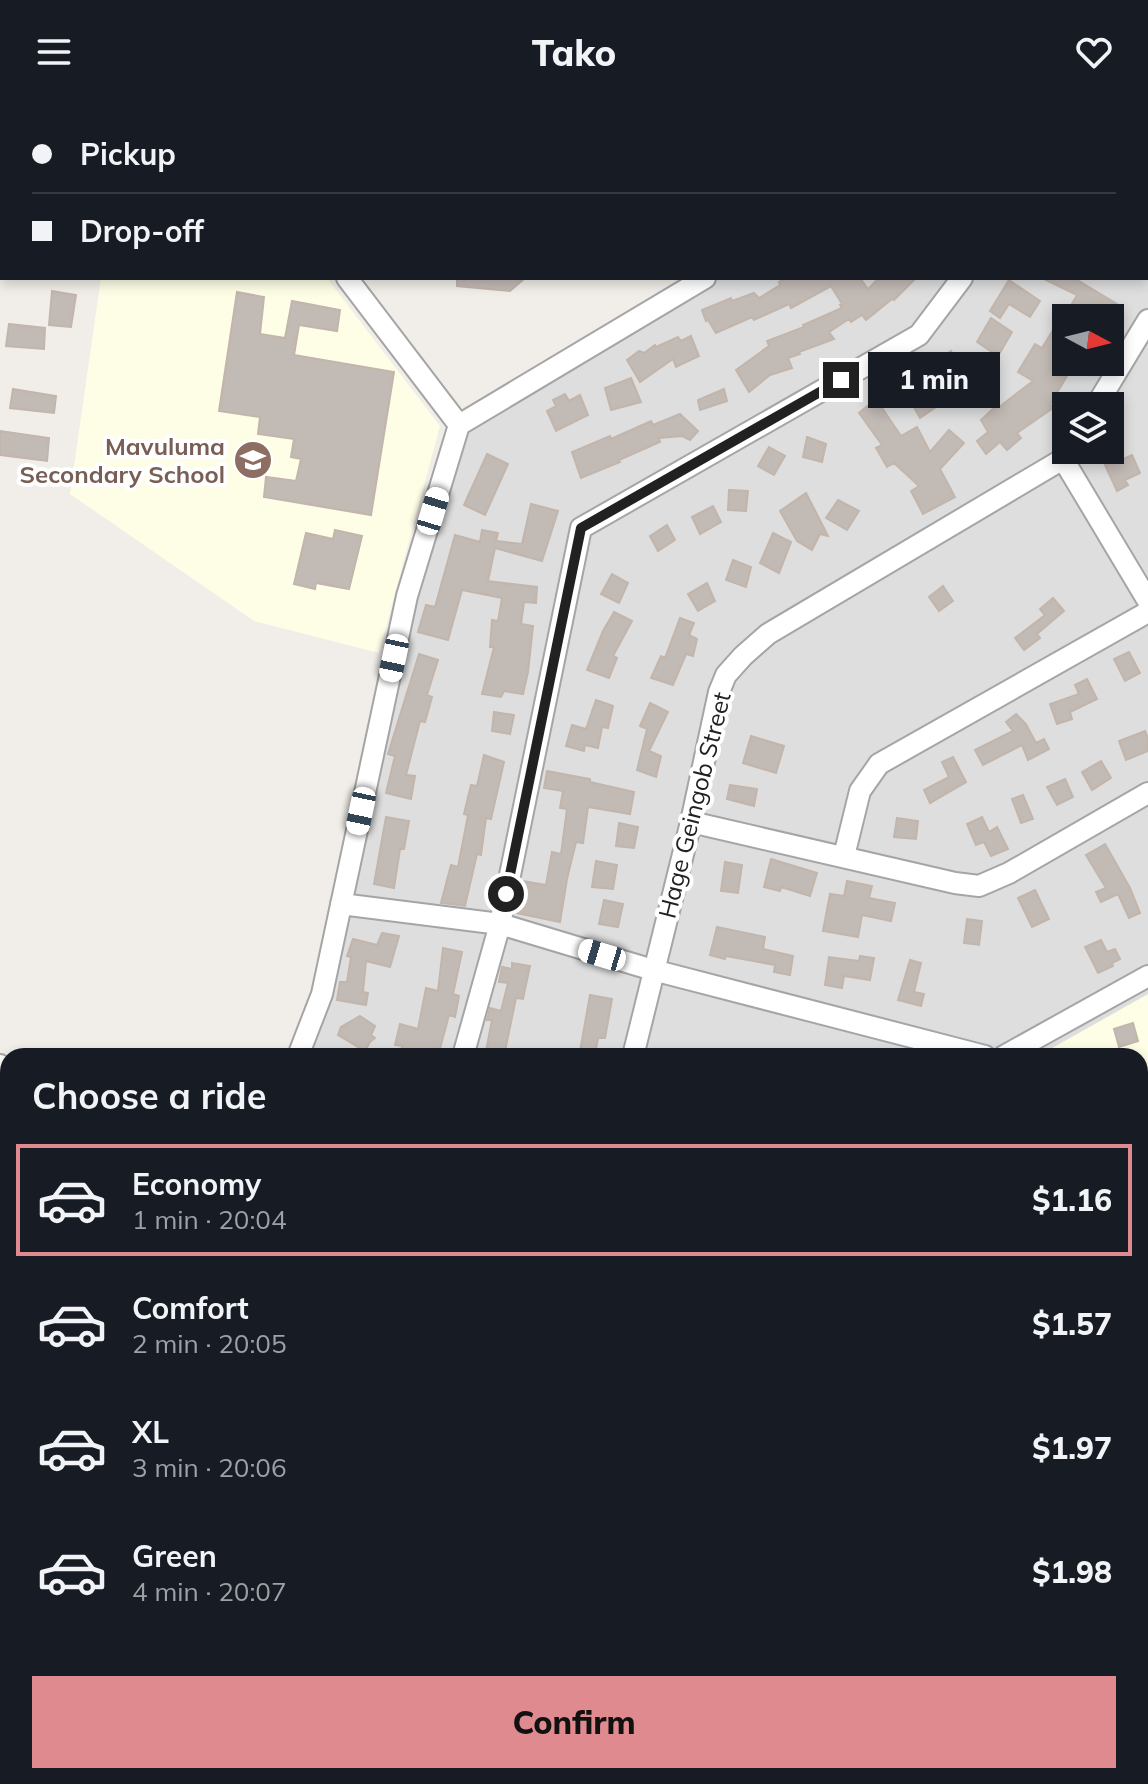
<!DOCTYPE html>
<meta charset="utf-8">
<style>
body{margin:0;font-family:Mulish,sans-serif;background:#20242c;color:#f1f3f6;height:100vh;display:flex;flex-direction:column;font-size:30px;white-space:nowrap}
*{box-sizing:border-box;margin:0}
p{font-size:26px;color:#9ea1a6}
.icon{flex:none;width:44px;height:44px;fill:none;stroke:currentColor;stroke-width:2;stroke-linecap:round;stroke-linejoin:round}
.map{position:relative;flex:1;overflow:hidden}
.details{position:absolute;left:0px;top:944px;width:1148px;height:736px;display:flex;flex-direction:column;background:#171b24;border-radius:24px 24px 0 0;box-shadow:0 4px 12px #0003}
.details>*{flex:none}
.top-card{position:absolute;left:0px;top:0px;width:1148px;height:176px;box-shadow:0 4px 12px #0003;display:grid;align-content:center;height:176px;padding:0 32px;background:#171b24}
.needle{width:52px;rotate:97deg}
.buttons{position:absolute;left:1052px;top:200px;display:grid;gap:16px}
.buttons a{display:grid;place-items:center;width:72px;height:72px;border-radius:0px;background:#171b24;box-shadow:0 4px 12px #0003;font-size:40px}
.end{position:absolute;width:36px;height:36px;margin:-18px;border:10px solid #212121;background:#fff;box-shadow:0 0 0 4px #fff}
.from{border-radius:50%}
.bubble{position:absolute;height:56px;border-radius:0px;background:#171b24;box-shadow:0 4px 12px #0003;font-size:26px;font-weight:800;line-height:56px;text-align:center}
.car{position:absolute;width:24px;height:48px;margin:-24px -12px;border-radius:10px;box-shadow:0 0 6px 2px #0007;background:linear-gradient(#fff 24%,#345 0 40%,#fff 0 76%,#345 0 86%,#fff 0)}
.top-card b{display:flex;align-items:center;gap:28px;height:76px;font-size:30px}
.top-card b+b{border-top:2px solid #363941}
.top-card i{width:20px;height:20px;background:#f1f3f6}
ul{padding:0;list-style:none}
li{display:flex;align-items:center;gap:24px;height:112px;margin:0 16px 12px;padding:0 16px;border:4px solid transparent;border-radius:0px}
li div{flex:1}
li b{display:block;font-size:30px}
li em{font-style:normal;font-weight:800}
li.current{border-color:#df8a8e}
li>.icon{width:72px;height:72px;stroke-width:1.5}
h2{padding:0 32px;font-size:36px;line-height:96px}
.cta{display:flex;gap:16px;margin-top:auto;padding:16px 32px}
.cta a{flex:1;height:92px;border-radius:0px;background:#df8a8e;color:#111;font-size:32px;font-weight:800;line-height:92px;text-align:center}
header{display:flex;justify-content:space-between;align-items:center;height:104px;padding:0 32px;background:#171b24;font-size:36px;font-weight:800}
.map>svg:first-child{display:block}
</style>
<header><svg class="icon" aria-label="menu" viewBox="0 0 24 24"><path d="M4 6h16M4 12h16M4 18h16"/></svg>Tako<svg class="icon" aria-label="heart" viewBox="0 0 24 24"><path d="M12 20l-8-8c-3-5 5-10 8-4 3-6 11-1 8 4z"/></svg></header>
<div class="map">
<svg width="1148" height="1680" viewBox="0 0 1148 1680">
<rect width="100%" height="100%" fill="#f1eee9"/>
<path fill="#dfdede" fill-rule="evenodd" d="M1019,0H1148V1540L1140,1539V952H286L311,888L330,796L459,321L705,174H1146V2H1019ZM1066,214H1110V258H1066ZM1066,302H1110V346H1066Z
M1140,1630L1148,1631V1680H834L836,1672H1140Z
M581,1672H739L737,1680H579Z"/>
<path fill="#fefde5" d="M232,0H1019V2H249Z
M101,174H327L440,322L379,549L254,517L70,390Z
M1148,890V1194L1140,1192V952H1038Z"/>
<path fill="#c2bab5" stroke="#c2b5ab" stroke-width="2" d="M457,174H525L510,187L457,182Z
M786,174H860L868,185L879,174H916L894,196L892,195L866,216L862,211L851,218L849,215L829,228L834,235L799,248L800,250L788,254L792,264L770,271L749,288L736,266L769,242L767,237L804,223L803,221L842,204L840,201L842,200L831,182L791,204L789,200L754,216L752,213L716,229L708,216L706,217L702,206L731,194L732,197L754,189L759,194L780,181L779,178Z
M1042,174H1074L1117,200L1108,214H1083L1069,205L1077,191Z
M1009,176L1040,197L1030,213L1009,200L1000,214L990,207Z
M52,187L76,191L71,223L49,221Z
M237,188L264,193L260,230L285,234L292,197L340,206L337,227L299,221L294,251L394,268L371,411L264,393L266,373L296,377L301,355L291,353L294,335L258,330L260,313L219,307Z
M1066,205V258L1073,262L1050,300L1053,304L1017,329L1021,334L1007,346L1000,338L986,350L977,337L988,328L981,316L996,302L998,304L1033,277L1018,268L1035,240L1042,244Z
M991,214L1012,228L998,252L977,238Z
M9,220L45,224L44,245L6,242Z
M691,232L699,252L676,263L673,255L640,278L627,256L639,247L644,249L655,241L656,243L678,233L681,237Z
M951,247L959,263L978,252L984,264L966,273V275L936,295L939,301L920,314L902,281L936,260L935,258Z
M631,274L641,298L611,306L605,284Z
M13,285L56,292L54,309L10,304Z
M724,285L727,297L700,306L698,296Z
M565,290L569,297L580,291L588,311L556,327L547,307L556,302L553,296Z
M876,295L901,332L917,323L930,348L949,326L964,339L940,365L955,393L923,410L911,387L919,382L894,359L887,363L876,344L882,341L859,309Z
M680,310L698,327L690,336L682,332L659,334L660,338L619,356L620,358L581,374L572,348L610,332L611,335L651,317L653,321Z
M0,327L49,334L47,357L0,351Z
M807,333L826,340L822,358L803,353Z
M769,343L785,352L774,371L758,362Z
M487,350L508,360L485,411L464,401Z
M1132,351L1140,369L1125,376L1128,381L1117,387L1105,361L1116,356L1117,358Z
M729,386L748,387L746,407L728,406Z
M806,389L828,432L820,430L812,446L797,437L780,407Z
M838,396L859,407L847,426L826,414Z
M531,400L558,407L542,457L495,444L488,477L537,483L536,499L524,498L521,520L533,522L528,568L523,590L504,587L501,593L482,590L494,543H490L492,516L498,517L502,494L462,486L448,536L418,528L426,501L435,503L455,431L480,438L482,426L498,429L496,437L522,440Z
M713,402L721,418L700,430L692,413Z
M667,421L675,436L658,447L650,432Z
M335,426L362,432L349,485L316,479L315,485L294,480L306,429L333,435Z
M773,429L791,438L779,469L760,459Z
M733,456L751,463L746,483L726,476Z
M612,470L628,479L619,499L601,490Z
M707,479L715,497L698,507L688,490Z
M943,482L953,497L939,507L929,493Z
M1053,494L1064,507L1037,530L1040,534L1024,546L1015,534L1045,511L1040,505Z
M614,508L632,517L613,552L617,554L609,574L587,566L603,527Z
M680,514L694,519L689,531L697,535L693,552L686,550L673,581L651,574L661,552L665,554Z
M1129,548L1140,569L1125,577L1114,555Z
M419,550L438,556L427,591L432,593L425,618L420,617L406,671L415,672L411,695L386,689L395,652L388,650Z
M1087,575L1097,595L1070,608L1072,615L1057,620L1050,600L1079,590L1075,581Z
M596,596L613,602L608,624L602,623L598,644L585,641L584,647L566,642L572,621L586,625Z
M650,599L668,608L649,647L661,652L656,673L637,666L647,625L640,622Z
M494,608L514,611L510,630L492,627Z
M1016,610L1026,620L1036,639L1044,635L1049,645L1028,656L1022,641L983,661L975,646L1013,627L1006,618Z
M1145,627L1148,634V647L1126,656L1119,637Z
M751,632L784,642L776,669L743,659Z
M484,651L504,658L491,715L486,714L481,751L477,750L465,802L441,799L451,761L458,763L468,711L464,710L471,681L477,682Z
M953,653L966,678L930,699L924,686L949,673L942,658Z
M1101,657L1111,674L1092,686L1082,668Z
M547,667L590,675V678L634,688L630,710L588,703L583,739L576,738L567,775L560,818L516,809L522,777L546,781L552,748L561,750L567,705L560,704L563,687L544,684Z
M1065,675L1073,693L1057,701L1047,683Z
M730,681L757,685L754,702L727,695Z
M1023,691L1033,715L1021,719L1012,695Z
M386,713L409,717L404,745H400L394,784L374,780Z
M982,713L989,728L997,723L1008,745L991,752L984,738L976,741L967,720Z
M897,714L918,717L916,735L894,733Z
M619,719L638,723L634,744L616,742Z
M1105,740L1130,784L1140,809L1129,814L1118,790L1101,798L1096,788L1106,784L1086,751Z
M771,755L817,769L810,792L781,783L780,787L764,783Z
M596,757L617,761L613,785L592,783Z
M725,758L742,761L738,789L721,787Z
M847,777L872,782L869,794L895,799L891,817L862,811L858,833L823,827L830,790L844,792Z
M1035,786L1049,815L1032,823L1018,794Z
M604,796L623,800L618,823L599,820Z
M967,815L982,817L979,841L964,839Z
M717,823L765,833L763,845L793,852L790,871L774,868L775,861L726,852L725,855L710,851Z
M382,829L399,832L390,863L366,857L363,888L368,889L366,901L337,896L340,878H347L351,853L347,852L353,835L377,841Z
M1101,836L1107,848L1115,845L1120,855L1112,859L1113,862L1098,869L1085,843Z
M443,844L462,848L453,890L459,892L455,913L449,911L438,952H430L417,948L416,952H400L402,942L395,941L400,920L418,925L426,884L438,887Z
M860,852L874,854L870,876L844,872L842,884L825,881L829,853L859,857Z
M910,856L921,859L914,888L924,890L921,902L898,896Z
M512,859L530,862L523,895L516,894L504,952H485L492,916H487L490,904L501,907L508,879L499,878L502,863L512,865Z
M590,891L612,895L605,934H598L595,950L580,947Z
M360,912L375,922L371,931L375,934L370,938L365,947L338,931L341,923Z
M1133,919L1138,937L1119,943L1114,925Z"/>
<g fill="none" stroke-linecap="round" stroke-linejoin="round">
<defs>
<path id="minor" d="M214,0L216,2
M1019,2V0
M0,111H2
M1096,302L1148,216
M459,321L705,174
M1063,355L1148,497
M691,718L955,779L979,782L1009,769L1148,689
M844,752L860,687L879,660L1148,508
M341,800L500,820L653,866L985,952
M298,952L322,890L407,492L459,321L347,174
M463,952L500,820L581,424L919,231L962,174
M633,952L691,718L719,588L726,571L743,552L768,530L1063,355L1069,346
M1004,952L1148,872
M0,961L8,967
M1140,1203L1148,1205
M1140,1547L1148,1548
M787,1672L810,1680
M569,1680L572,1672"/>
</defs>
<use href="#minor" stroke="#a5a5a5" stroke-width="24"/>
<use href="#minor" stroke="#fff" stroke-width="20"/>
</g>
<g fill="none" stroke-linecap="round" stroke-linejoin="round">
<path stroke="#212121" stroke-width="10" d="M506,790L581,424L841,276"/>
</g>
<defs>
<symbol id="school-disc" viewBox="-11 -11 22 22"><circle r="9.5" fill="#8d6e63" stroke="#fff"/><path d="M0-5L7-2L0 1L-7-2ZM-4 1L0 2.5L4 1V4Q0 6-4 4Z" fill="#fff"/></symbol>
</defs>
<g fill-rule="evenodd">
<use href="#school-disc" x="231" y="334" width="44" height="44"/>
</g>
<g text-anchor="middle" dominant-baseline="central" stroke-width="8" stroke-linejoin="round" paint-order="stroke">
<g font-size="24" font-weight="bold" fill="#785e54" stroke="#fff" text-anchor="end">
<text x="225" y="342">Mavuluma<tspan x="225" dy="28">Secondary School</tspan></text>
</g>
<g font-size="24" fill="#212121" stroke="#fff">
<text transform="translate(694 701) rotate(-76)">Hage Geingob Street</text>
</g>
</g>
</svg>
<div class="buttons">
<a><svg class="needle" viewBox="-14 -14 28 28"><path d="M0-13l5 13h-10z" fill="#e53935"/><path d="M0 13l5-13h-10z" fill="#9ea1a6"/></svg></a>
<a><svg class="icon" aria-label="layers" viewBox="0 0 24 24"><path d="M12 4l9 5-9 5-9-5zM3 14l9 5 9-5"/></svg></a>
</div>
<i class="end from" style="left:506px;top:790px"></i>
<i class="end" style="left:841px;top:276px"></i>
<div class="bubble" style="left:868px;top:248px;width:132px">1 min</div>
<i class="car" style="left:433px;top:407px;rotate:17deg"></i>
<i class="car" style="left:394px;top:554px;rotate:192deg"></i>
<i class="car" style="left:361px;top:707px;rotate:192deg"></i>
<i class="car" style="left:602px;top:851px;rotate:287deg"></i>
<div class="top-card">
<b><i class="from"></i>Pickup</b>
<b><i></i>Drop-off</b>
</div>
<section class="details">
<h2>Choose a ride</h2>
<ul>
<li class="current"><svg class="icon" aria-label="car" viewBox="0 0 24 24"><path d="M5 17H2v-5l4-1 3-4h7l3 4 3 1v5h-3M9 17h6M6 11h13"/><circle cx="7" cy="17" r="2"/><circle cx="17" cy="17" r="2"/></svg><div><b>Economy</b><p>1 min · 20:04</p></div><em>$1.16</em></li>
<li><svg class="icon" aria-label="car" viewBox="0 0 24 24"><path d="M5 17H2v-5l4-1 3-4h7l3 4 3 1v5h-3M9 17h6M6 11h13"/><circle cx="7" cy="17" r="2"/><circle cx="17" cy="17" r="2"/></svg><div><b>Comfort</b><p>2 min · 20:05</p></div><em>$1.57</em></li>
<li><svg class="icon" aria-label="car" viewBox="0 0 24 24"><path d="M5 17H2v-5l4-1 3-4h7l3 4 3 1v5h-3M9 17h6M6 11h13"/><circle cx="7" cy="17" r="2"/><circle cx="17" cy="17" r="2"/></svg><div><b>XL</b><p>3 min · 20:06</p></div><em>$1.97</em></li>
<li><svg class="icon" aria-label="car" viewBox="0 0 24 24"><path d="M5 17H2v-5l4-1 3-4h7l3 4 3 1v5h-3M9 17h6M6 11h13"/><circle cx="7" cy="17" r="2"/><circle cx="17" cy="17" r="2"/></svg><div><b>Green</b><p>4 min · 20:07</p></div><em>$1.98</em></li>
</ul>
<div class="cta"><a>Confirm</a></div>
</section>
</div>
